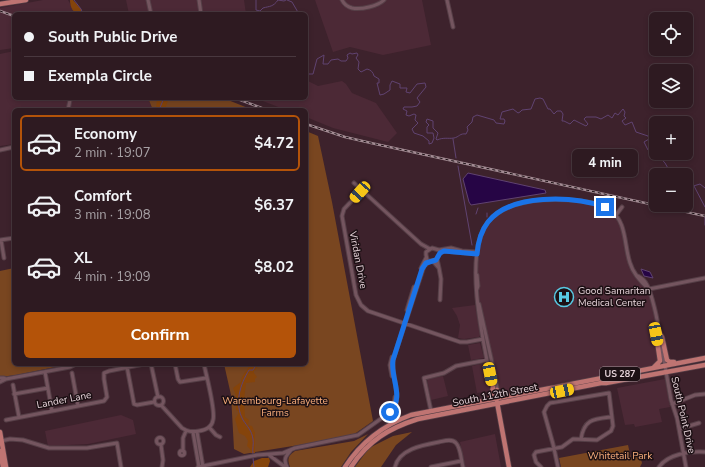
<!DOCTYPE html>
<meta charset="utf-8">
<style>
body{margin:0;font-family:"Nunito Sans",sans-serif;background:#36232a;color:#f1f3f6;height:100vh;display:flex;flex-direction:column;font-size:15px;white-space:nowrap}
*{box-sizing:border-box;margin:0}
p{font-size:13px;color:#a7a1a5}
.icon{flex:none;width:22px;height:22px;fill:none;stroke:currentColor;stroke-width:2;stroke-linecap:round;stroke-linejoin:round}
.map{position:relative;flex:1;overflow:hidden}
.side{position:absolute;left:12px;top:108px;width:296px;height:258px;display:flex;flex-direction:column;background:#2e1a21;border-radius:6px;box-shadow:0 2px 6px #0003,0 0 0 1px #49383f}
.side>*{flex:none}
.hud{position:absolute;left:12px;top:12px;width:296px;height:88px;border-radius:6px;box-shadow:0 2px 6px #0003,0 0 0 1px #49383f;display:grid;align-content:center;height:88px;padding:0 12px;background:#2e1a21}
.controls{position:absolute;left:649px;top:12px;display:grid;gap:8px}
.controls a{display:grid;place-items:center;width:44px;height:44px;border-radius:6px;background:#2e1a21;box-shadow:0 2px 6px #0003,0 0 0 1px #49383f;font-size:20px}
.end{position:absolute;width:18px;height:18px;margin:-9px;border:5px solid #1a73e8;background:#fff;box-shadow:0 0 0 2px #fff}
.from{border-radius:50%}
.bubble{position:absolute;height:28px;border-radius:6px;background:#2e1a21;box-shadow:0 2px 6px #0003,0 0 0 1px #49383f;font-size:13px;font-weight:700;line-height:28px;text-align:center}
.car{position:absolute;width:12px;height:24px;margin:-12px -6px;border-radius:5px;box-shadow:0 0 3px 1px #0007;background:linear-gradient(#f5c518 24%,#345 0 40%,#f5c518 0 76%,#345 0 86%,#f5c518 0)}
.hud b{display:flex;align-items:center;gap:14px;height:38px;font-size:15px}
.hud b+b{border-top:1px solid #49383f}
.hud i{width:10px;height:10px;background:#f1f3f6}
ul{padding:7px 0 0;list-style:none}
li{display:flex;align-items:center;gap:12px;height:56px;margin:0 8px 6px;padding:0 4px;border:2px solid transparent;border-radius:6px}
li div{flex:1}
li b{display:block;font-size:15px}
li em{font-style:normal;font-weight:700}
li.current{border-color:#b45309}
li>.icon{width:36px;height:36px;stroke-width:1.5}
.cta{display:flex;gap:8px;margin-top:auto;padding:8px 12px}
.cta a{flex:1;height:46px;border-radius:6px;background:#b45309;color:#fff;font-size:16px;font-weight:700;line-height:46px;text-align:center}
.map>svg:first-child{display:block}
</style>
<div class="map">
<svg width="705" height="467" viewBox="0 0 705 467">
<rect width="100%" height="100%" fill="#3d222c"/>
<path fill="#4c2936" d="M43,0H68L76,14H14V48L0,50V8Z
M126,0H244L246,14H129Z
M315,0H422L431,45L383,55L350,47L333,52Z
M14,51V98H148L153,110H14V144L0,146V54Z
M306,80L318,86L342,81L346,84L352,93L376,103L397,133L388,142L333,128L306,117V110H286L255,98H306Z
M553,200L596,204L610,210L619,221L628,257L635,273L644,280L652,300L659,341L665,366L508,396L499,393L478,300L477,254L484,228L497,214L518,203Z
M475,305L480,335L479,337L464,339L458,338L460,325L457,316L452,308Z
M480,343L484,358L471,360L468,345Z
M485,363L490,391L477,393L472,366Z
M443,376L448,396L431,400L427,379Z
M665,379L670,407L659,409L662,422L635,427L634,424L625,425L617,388Z
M121,415L133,420L136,434L88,444L48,446L45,431Z
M495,434L501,467H465L460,442Z"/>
<path fill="#794620" d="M148,98H223L253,110H153Z
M306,131L318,136L332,202L373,421L353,435L299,445L244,454L234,449L231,395L224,364H306Z
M14,268V364H70L16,375L0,377V271Z
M412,432L396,445L381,467H355L369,448L393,436Z
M368,434L351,452L341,467H290C287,459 288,456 295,451L354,441Z
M628,445L631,458L640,456L642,463L640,467H561L559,458Z"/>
<path fill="#85440b" d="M70,0H73L81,9V14C73,14 70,7 70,0Z
M157,98H169L165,109L167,110H156Z
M250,364H258L257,368L254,371V373L257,377L255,379V382L246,383L244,400L245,417L249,420L248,425L252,426L255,433V453H251L250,449L247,446L248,441L245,436L239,433L235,419L238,414V411L236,410V396L233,388L241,382C241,374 248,371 250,364Z
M262,458H269L270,461L268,467H250L254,461Z"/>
<path fill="#260545" stroke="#604371" d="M468,173L545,190L546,193L471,205L469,202L463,179Z
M641,269L650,272L653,278L644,276Z"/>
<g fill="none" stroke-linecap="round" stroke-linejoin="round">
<path stroke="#604371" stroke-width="1" d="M74,0L81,9L83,14
M256,0V10L260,11L263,8C270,6 273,7 278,0L284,1L286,0
M287,0L292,2L299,14
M306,68L308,74H313L317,59L324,55L323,64H328L331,60L338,59L341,61H346L348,58L347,55L350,53L352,54L357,53L358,55L356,58L359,62L358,69L361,72L367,69C371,70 373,72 374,76L379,79V83H377L380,95L384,94L390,90V85L392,81L400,84V88H407L406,92L410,93L417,84L425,83L426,87L417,98L420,102L417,106L412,107H404L403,109L407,111L406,115L409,116L414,114L416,115L415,120L418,123L412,129L414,133L423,136L429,141V144L432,143L434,138L433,133H427V127L429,125L426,122L427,119L433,121V128L438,133L436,139L437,140C444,137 448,139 454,138C459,137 460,133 466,134L468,130L467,127L472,122L473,117L477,115L494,120L496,123L504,124L505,121L504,119H500L502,112L513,109L518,113L520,112L522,110L531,109L535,99L540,98L543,99L548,109H550L554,114L557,111H561L563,114L562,121H564L570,124L574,120L586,126L588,124L584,119L586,117H596L601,119L608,115L612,118L615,113L618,115L623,109L625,112L624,116L626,118L622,121L625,125L632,122L636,132L648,136L649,139L644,142L648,150L656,153
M159,110L164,98
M453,139L456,158
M656,153L665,163L669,170H676L677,174L680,175
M458,166L472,245
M686,182L690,187L700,184L705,188
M694,186L705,207
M476,214L478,208
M705,216V225
M487,217V213
M253,454C252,449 254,444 253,439C252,431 247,426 243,420C234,403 240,385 249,370H253L257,364
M253,458L254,467"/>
<defs>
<path id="minor" d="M148,0L151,14
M199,0L201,14
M342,0C344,4 348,7 352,8C361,10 378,6 384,0
M447,0L453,27
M113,98H118
M68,110L70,100L73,98
M0,150L14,147
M354,183L421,244L430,249
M362,190L344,209L342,216L356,295L361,305L368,311L460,342H467L483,339
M616,215L622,207
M0,240L14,238
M1,240L4,258
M427,259L426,255V252L432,248L439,250L451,248L462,251L477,252
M433,261L439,268L437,259
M421,268L426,258
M439,268L441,279L440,300
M638,276C642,278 645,281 647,285C651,292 659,323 658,331
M477,289L478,286L477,275
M649,289L705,278
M479,304L495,376L498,394L496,398
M407,310L414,287
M659,340L665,366L671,400L677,418L686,467
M392,357L390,365L392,376
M151,364L158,397
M175,364L178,379L180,382L206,378
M127,367L134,404L137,405L154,402
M45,372L52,411
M72,373L78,406
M0,378H4L6,379
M0,382L6,379L70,367L76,364
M13,385L19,417
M14,394L48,388
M154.5 401a4.5 4.5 0 1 1 9 0a4.5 4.5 0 1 1-9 0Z
M496,398L494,394C486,355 461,255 488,222C500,207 520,202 539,200C558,199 595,199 610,210C627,221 624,246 630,263C633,273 642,283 649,289
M672,404L695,395L705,394
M161,405L182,428C188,432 192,432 199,431C206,430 212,427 213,420C216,411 206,375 204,364
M390,410L394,404L395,397
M431,411L424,378L444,373L456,366L487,360
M6,420L104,401L107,397L104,379V373L109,371L144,364
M209,427L216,435L220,437
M679,429L699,423
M193,432L199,467
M197,432L203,467
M156.5 441a3.5 3.5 0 1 1 7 0a3.5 3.5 0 1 1-7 0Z
M581,439C584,419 594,419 611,417
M1,441L10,439L23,440L49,448H87L117,443L121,467
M161,445L163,460L162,467
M179.5 453a2.5 2.5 0 1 1 5 0a2.5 2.5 0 1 1-5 0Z
M183,451V438L186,431
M269,455L285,467
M198,467L257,455L283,453L295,448L358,435L389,413L396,406L397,394L393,369V360L424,266L430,261L436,260L440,253L444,251L477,254
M287,467C283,459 286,456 291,450
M395,467C399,449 423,445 439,442C444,441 452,438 456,443C461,448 461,460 463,467
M431,467L461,461
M541,467L536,462L534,455L536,452L562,447L573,439L597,440L611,431L613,426L609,393L550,403L547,406L544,412L553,444L558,467
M659,467C668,454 690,451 705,452"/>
<path id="major" d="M0,4L26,0
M658,330L662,337L667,360L670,362H674
M654,367L660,361L656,334L658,330
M497,390L501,394L506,396
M489,400L492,393L493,387
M497,402L509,467
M0,432L6,467
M0,451L3,467
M345,467C361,442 384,425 411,415L705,358
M351,467C368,441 389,428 418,419L601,383H606L705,365"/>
</defs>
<use href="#minor" stroke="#563f47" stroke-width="5"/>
<use href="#major" stroke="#563f47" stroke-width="6"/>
<use href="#minor" stroke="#74555f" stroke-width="3"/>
<use href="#major" stroke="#bf7472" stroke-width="4.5"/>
<defs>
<path id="rail" d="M0,11L14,16
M235,98L267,110
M306,124L345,137L371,143L705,216"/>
</defs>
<use href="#rail" stroke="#a28b93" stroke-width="2.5"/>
<use href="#rail" stroke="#1c1014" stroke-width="1" stroke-dasharray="3" stroke-linecap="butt"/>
</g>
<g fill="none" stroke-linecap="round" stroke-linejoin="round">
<path stroke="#1a73e8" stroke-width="5" d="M390,412C405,397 390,378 393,360L422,269L426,263L436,260L440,253L444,251L477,254C478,243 480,232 488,222C511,193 573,196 605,207"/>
</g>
<defs>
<symbol id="hospital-ring" viewBox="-11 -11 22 22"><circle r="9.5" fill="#1c1014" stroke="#58c9e3" stroke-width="1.5"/><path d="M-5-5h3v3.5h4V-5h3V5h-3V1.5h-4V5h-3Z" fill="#58c9e3"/></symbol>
</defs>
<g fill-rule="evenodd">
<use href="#hospital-ring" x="553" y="286" width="22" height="22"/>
</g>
<g text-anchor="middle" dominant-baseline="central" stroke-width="3" stroke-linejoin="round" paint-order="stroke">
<rect fill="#1c1014" stroke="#a9989e" stroke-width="1" x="600" y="367" width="40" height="14" rx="3"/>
<g font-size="9" font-weight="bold" fill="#e6d3d9">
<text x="620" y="374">US 287</text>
</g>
<g font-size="10" fill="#e6d3d9" stroke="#1c1014">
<text transform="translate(358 260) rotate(79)">Viridan Drive</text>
<text transform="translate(495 395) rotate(-11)">South 112th Street</text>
<text transform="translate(64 400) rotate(-11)">Lander Lane</text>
<text transform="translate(683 415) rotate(77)">South Point Drive</text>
</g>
<g font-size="10" fill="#e6d3d9" stroke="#1c1014" text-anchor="start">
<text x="578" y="291">Good Samaritan<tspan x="578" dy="12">Medical Center</tspan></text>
</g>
<g font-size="10" fill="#fcb07d" stroke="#1c1014">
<text x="275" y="401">Warembourg-Lafayette<tspan x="275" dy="12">Farms</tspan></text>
<text x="620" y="456">Whitetail Park</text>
</g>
</g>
</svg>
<div class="controls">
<a><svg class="icon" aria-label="locate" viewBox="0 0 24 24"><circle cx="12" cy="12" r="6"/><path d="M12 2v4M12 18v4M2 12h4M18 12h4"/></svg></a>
<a><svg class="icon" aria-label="layers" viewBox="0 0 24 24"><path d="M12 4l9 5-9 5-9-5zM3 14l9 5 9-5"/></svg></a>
<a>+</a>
<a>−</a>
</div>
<i class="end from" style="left:390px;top:412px"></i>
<i class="end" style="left:605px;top:207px"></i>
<div class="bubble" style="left:572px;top:149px;width:66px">4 min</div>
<i class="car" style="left:360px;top:192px;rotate:222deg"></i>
<i class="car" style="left:656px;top:334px;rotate:169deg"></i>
<i class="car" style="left:490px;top:374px;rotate:169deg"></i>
<i class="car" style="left:562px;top:391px;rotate:78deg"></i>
<div class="hud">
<b><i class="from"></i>South Public Drive</b>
<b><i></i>Exempla Circle</b>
</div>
<section class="side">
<ul>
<li class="current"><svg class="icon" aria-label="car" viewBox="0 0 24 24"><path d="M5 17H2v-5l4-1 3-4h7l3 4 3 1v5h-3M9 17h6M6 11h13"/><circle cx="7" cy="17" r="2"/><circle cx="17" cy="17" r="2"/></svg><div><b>Economy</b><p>2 min · 19:07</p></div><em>$4.72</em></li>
<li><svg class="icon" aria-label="car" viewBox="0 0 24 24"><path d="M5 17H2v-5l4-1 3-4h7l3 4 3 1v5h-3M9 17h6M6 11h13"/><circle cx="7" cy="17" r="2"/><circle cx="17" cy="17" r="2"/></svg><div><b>Comfort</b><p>3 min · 19:08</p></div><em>$6.37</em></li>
<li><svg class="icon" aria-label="car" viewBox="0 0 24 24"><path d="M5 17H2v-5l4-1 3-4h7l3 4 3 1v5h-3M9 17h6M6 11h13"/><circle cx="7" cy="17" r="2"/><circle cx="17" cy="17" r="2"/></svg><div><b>XL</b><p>4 min · 19:09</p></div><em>$8.02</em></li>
</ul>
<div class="cta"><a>Confirm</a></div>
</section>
</div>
